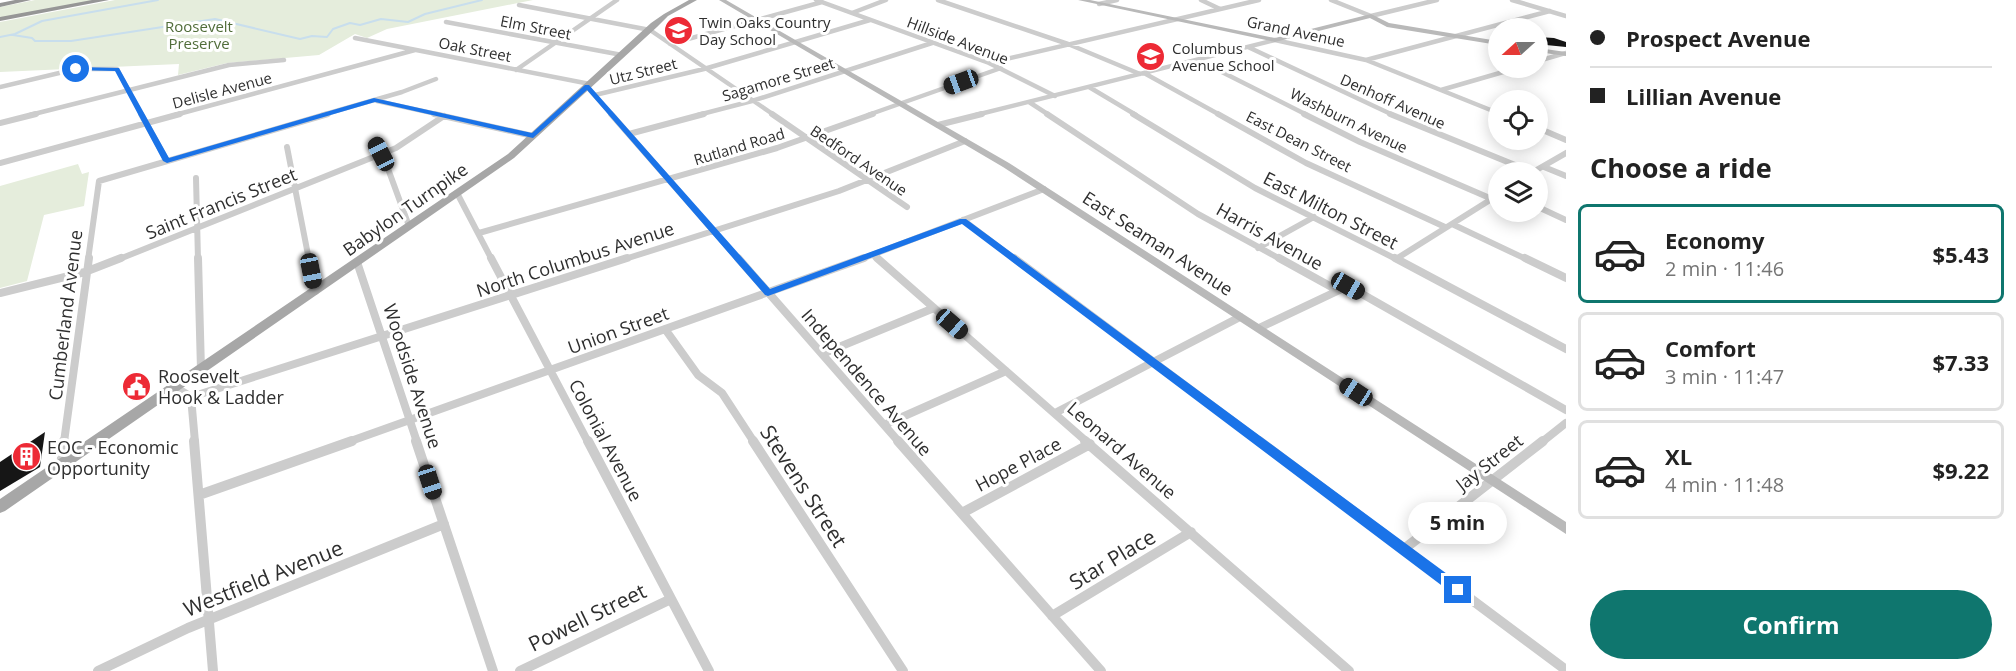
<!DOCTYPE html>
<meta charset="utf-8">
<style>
body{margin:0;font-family:"Open Sans",sans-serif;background:#f6f6f6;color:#222;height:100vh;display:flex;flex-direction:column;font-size:22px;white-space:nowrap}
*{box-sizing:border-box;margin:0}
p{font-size:20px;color:#767676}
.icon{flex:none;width:33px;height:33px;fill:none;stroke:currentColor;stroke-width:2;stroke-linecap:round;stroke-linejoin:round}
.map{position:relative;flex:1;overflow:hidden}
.drawer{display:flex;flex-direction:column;background:#fff;width:450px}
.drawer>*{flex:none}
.top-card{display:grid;align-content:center;height:132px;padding:0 24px;background:#fff}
.needle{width:39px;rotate:249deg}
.fabs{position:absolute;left:1488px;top:18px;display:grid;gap:12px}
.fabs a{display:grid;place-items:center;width:60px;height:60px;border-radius:50%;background:#fff;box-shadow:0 3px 15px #0003;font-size:30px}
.end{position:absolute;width:27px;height:27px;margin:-14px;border:8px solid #1a73e8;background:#fff;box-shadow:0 0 0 3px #fff}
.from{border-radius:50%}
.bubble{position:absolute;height:42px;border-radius:21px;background:#fff;box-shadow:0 3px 15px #0003;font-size:20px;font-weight:700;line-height:42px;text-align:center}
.car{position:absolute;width:18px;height:36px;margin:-18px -9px;border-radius:8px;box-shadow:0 0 4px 2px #0007;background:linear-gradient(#222 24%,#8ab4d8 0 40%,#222 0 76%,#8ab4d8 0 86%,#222 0)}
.top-card b{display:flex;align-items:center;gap:21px;height:57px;font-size:22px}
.top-card b+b{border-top:2px solid #e0e0e0}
.top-card i{width:15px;height:15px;background:#222}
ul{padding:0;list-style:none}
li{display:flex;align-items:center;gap:18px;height:99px;margin:0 12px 9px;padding:0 12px;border:3px solid #e0e0e0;border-radius:9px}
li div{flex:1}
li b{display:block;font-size:22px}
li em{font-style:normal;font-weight:700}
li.selected{border-color:#0f766e}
li>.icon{width:54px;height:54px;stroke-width:1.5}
h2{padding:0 24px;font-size:27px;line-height:72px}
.button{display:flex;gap:12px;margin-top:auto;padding:12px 24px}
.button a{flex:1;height:69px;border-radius:36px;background:#0f766e;color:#fff;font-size:24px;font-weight:700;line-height:69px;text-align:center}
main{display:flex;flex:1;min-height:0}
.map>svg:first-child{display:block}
</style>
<main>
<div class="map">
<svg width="1566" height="671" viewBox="0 0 1566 671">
<rect width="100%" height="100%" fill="#fff"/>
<path fill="#e5eddc" d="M35,0H97L0,18V7Z
M115,0H533L387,29L367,38L355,34L319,55L227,63L178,75L179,64L0,72V22Z
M78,164L82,174L89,172L84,206L44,215L27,281L0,288V186Z"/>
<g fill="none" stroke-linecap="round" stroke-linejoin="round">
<path stroke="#c8deed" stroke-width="2" d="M13,35L32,38L35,41H71L215,19L300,39L312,36L327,37L333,29L350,23L360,25L381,19L408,22L425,14L482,0
M0,37L15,34L42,21L158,0"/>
</g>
<path fill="#161616" d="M1538,37L1554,38L1566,42V47L1546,45Z
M45,432L40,467L0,491V462Z"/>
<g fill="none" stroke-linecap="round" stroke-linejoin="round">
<path stroke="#ccc" stroke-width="4.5" d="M816,0L989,63L1055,96
M938,0L1068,44L1140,74
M1201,0L1220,9
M1331,0L1371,16L1437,0
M1512,0L1566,16
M1099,4L1117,0
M519,5L650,30L774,115
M852,13L886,0
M446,22L622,55
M355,38L590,84
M670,44L822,2
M1248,47L1393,115
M1198,60L1307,115
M1366,60L1550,11
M1538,61L1566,53
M989,63L1259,0
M516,70L617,0
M1144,73L1220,115
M0,87L76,69H117L142,115
M587,87L612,115
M1089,87L1136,115
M1441,90L1517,68
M595,95L704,69L870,20
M377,101L441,115
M1029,102L1049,115
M30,115L229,65L284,60
M175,115L415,50
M322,115L402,92L436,79
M698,115L752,101L932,43
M868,115L1001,68
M976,115L1275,40L1366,60L1498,113"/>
<path stroke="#ccc" stroke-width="6" d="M141,114L167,161
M434,114L533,136
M611,114L739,260
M772,114L907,207
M1047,114L1198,214L1282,260
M1133,114L1255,188L1398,260
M1218,114L1306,163L1445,227
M1304,114L1360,142L1492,199
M1390,114L1532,172
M0,123L36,114
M938,125L982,114
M1538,128L1566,140
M629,134L704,114
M375,143L387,166L409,226
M287,147L309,260
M0,163L180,114
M1544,167L1566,176
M1533,172L1566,153
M196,178L198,260
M457,193L492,260
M1538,207L1566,220
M963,220L1016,260
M1452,224L1528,260
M479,233L777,148L873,114
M1258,248L1314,217
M873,255L879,260
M1396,259L1498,195
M88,260L99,181L328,114
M117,260L396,148L444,116
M622,260L839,191L965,141
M859,260L1044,189"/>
<path stroke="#ccc" stroke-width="8" d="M198,258L201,370
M309,258L315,291
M491,258L588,442
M738,258L899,442
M877,258L1087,442
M1014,258L1261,442
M1279,258L1337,290
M1395,258L1566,349
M1525,258L1566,278
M357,262L417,442
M0,293L85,272L121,258
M1259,328L1348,286L1566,410
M665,329L698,375L722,393L754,442
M822,354L934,308
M175,387L191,397L195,442
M191,397L627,258
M1055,413L1240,317
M884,425L1006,371
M64,442L89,258
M348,442L864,258
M1542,442L1566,423"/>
<path stroke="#ccc" stroke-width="10" d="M194,441L213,671
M416,441L493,671
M588,441L709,671
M753,441L903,671
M898,441L1101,671
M1085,441L1349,671
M1259,441L1566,670
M61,466L64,441
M199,495L352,441
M962,513L1090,444
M1404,549L1543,441
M1052,616L1191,532
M98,671L188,628L444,524
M520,671L671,599"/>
<path fill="#b9b9b9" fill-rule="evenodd" d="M719,0H726L1009,163L1566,522V534L1003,167Z
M1078,0H1090L1275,38L1371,14L1389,23L1498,41V45L1387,27L1370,18L1275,42Z
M1538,48L1566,52V56L1538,52Z"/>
<path fill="#a7a7a7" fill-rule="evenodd" d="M689,0H697L668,16L657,27L514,158L5,511L0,513V499L508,154L651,23L664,14Z"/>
<path fill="#969696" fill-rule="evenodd" d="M15,0H31L0,7V3Z
M92,0H109L0,21V17Z"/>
</g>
<path fill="#1a73e8" d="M76,67L119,68L169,158L374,98L532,133L585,85H589L770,289L960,219H966L1462,585L1464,590L1462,594H1453L962,224L768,296L765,295L587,90L533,138L375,102L167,163L163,161L115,71L73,70Z"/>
<defs>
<symbol id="school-disc" viewBox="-11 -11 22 22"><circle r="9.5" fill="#ed2a35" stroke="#fff"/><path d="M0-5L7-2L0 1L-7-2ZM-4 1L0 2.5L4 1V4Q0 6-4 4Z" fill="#fff"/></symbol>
<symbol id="civic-disc" viewBox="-11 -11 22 22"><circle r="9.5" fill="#ed2a35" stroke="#fff"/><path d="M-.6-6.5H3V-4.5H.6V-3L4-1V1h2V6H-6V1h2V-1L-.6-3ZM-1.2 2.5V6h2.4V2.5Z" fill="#fff"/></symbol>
<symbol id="building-disc" viewBox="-11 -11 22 22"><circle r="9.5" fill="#ed2a35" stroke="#fff"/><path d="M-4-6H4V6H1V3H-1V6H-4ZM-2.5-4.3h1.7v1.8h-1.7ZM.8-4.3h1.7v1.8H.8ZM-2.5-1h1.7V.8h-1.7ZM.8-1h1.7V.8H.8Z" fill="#fff"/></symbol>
</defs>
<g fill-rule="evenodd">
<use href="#school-disc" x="662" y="14" width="33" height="33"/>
<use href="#school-disc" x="1134" y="40" width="33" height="33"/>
<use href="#civic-disc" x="120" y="370" width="33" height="33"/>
<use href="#building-disc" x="10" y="440" width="33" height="33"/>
</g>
<g text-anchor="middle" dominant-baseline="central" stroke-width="6" stroke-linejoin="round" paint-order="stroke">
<g font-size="15" fill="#2f2f2f" stroke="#fff" text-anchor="start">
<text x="699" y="22">Twin Oaks Country<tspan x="699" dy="17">Day School</tspan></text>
<text x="1172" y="48">Columbus<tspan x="1172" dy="17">Avenue School</tspan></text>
</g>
<g font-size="15" fill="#516d3a" stroke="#fff">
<text x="199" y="26">Roosevelt<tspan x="199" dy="17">Preserve</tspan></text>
</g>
<g font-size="15" fill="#2f2f2f" stroke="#fff">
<text transform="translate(536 27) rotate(11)">Elm Street</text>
<text transform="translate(1296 31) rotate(12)">Grand Avenue</text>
<text transform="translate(958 40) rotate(21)">Hillside Avenue</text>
<text transform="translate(475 49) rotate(11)">Oak Street</text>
<text transform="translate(643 71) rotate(-14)">Utz Street</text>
<text transform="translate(778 79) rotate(-17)">Sagamore Street</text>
<text transform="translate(222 90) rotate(-15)">Delisle Avenue</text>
<text transform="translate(1393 101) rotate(24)">Denhoff Avenue</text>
<text transform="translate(1349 120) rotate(26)">Washburn Avenue</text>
<text transform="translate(1299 141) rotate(27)">East Dean Street</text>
<text transform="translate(739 146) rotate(-17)">Rutland Road</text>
<text transform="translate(859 160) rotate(34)">Bedford Avenue</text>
</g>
<g font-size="18" fill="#2f2f2f" stroke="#fff">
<text transform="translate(221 203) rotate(-22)">Saint Francis Street</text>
<text transform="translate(405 209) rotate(-35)">Babylon Turnpike</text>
<text transform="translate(1331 210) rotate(27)">East Milton Street</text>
<text transform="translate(1270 236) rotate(29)">Harris Avenue</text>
<text transform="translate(1158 243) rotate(33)">East Seaman Avenue</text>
<text transform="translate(575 259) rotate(-18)">North Columbus Avenue</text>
<text transform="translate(65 315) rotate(-83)">Cumberland Avenue</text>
<text transform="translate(618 330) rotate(-20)">Union Street</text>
<text transform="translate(413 376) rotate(72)">Woodside Avenue</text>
<text transform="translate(867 382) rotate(49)">Independence Avenue</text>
<text transform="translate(606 440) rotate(62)">Colonial Avenue</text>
<text transform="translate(1122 450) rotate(41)">Leonard Avenue</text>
<text transform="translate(1489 462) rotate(-38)">Jay Street</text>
<text transform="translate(1018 464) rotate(-28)">Hope Place</text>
</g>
<g font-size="18" fill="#2f2f2f" stroke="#fff" text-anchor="start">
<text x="158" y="376">Roosevelt<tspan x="158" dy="21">Hook &amp; Ladder</tspan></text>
<text x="47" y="447">EOC - Economic<tspan x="47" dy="21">Opportunity</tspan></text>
</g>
<g font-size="21" fill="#2f2f2f" stroke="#fff">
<text transform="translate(804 486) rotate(57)">Stevens Street</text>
<text transform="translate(1112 559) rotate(-31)">Star Place</text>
<text transform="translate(263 578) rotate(-22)">Westfield Avenue</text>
<text transform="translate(587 617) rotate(-26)">Powell Street</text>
</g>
</g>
</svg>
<div class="fabs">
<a><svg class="needle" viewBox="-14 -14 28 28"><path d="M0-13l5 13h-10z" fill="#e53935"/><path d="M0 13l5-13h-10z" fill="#767676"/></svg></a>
<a><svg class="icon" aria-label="locate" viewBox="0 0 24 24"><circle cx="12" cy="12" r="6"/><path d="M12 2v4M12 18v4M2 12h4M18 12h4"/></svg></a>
<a><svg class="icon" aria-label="layers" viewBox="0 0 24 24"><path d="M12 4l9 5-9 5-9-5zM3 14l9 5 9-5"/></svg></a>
</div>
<i class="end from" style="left:76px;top:69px"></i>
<i class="end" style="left:1458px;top:590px"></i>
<div class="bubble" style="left:1408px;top:502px;width:99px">5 min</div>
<i class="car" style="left:961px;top:82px;rotate:250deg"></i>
<i class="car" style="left:381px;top:154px;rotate:333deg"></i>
<i class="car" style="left:311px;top:271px;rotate:169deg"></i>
<i class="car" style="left:1348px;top:286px;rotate:120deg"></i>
<i class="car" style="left:952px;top:324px;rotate:131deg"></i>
<i class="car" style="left:1356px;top:392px;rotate:303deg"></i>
<i class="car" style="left:430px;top:482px;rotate:162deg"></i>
</div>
<section class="drawer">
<div class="top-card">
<b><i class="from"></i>Prospect Avenue</b>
<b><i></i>Lillian Avenue</b>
</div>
<h2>Choose a ride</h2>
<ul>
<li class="selected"><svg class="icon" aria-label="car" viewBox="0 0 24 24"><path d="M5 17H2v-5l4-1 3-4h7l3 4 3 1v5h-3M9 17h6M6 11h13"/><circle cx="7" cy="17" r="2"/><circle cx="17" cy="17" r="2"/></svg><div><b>Economy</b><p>2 min · 11:46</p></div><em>$5.43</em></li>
<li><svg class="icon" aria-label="car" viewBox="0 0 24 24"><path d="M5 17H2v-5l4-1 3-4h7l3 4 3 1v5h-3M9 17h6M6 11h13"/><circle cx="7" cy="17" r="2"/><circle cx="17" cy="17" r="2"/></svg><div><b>Comfort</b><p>3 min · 11:47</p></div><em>$7.33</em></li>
<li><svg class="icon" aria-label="car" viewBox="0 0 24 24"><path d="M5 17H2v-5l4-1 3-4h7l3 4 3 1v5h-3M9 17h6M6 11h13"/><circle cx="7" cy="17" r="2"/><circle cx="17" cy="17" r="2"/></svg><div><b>XL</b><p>4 min · 11:48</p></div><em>$9.22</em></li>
</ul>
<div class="button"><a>Confirm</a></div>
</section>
</main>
